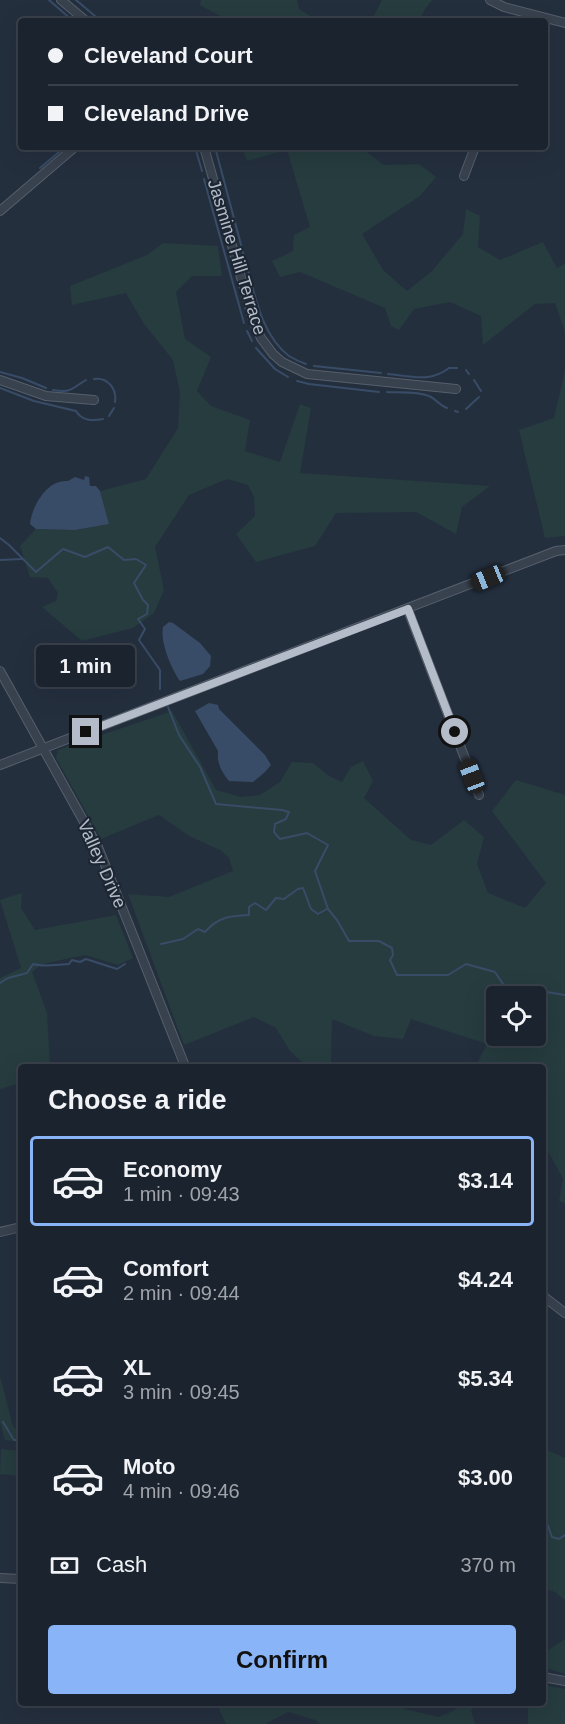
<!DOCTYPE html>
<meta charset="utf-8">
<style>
body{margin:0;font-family:Helvetica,sans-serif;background:#242b36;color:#f1f3f6;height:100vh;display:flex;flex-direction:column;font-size:22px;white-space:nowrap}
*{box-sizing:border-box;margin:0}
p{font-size:20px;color:#a0a4aa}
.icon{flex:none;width:33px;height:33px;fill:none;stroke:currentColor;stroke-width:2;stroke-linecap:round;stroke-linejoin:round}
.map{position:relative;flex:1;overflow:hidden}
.details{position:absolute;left:18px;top:1064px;width:528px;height:642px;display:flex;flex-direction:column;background:#1b232e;border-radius:6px;box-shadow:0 6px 24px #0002,0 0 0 2px #39404a}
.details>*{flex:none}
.hud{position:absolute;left:18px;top:18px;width:530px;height:132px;border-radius:6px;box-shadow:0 6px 24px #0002,0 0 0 2px #39404a;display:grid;align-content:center;height:132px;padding:0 30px;background:#1b232e}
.tools{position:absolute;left:486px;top:986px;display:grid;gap:12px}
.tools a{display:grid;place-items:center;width:60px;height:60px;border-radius:6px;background:#1b232e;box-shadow:0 6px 24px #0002,0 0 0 2px #39404a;font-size:30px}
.end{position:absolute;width:27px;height:27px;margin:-14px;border:8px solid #b4bcc9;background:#111;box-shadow:0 0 0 3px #111}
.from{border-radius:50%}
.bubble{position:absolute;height:42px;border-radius:6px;background:#1b232e;box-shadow:0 6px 24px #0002,0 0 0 2px #39404a;font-size:20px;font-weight:700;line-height:42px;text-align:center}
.car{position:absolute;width:18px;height:36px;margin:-18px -9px;border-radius:8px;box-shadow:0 0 4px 2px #0007;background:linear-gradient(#222 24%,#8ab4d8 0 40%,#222 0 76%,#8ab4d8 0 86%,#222 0)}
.hud b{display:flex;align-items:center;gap:21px;height:57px;font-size:22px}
.hud b+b{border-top:2px solid #39404a}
.hud i{width:15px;height:15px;background:#f1f3f6}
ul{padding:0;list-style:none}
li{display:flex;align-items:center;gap:18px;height:90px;margin:0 12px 9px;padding:0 18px;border:3px solid transparent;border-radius:6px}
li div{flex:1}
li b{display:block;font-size:22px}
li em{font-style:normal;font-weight:700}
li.on{border-color:#8ab4f8}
li>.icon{width:54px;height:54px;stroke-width:1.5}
h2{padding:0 30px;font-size:27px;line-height:72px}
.pay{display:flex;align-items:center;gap:15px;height:66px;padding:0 30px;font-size:22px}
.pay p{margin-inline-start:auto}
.cta{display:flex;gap:12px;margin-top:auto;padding:12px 30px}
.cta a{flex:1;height:69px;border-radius:6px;background:#8ab4f8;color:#111;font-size:24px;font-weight:700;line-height:69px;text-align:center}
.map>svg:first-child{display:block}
</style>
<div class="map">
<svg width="565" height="1724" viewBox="0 0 565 1724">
<rect width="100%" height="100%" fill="#242f3e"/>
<path fill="#263c3f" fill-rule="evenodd" d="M201,0H297L299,9L318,21H229L200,5Z
M382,0H432L425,9L419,21H371Z
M247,147H360L384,165L419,164L436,177L420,196L362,234L383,270L407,291L432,271L463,234L466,209L480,216L478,247L500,260L543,242L557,268L565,264V332L555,303L535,304L483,345L481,316L450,302L414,309L399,330L391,326L385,308L300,272L280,277L272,261L293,251L294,235L310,227L287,150L247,161L243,149Z
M163,243L218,246L222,276H192L176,292L185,339L211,357L197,391L211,406L250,420L245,451L280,462L300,404L311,408L300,473L490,486L462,507L456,534L416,512L336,513L315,546L256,562L236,534L255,516L254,497L248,485L227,479L189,495L155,547L164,590L154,613L133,628L82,641L42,607L56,601L58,593L48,578L30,577L20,546L36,529L75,530L109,524L100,491L146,479L178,428L180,392L173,360L144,324L126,293L72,305L70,286L147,255Z
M565,371V536L545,538L519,430L554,418Z
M172,711L216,790L241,797L260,795L280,782L292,762L313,763L329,776L342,782L351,767L363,761L373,781L364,798L411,840L431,845L464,820L484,837L477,864L488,893L525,908L546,883L492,811L516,780L565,795V1203L559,1201L563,1179L549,1153L543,1149V1066H476L487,1044L411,1019L403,1039L374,1036L332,1019L331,1062L308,1066H306L290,1051L276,1028L254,1017L184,1045L128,894L169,897L233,871L229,858L222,851L189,836L159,815L101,839L56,758L58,750ZM496,996H536V1035H496Z
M22,893L21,908L35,930L116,915L133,958L118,965L85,955L42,964L32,972L47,1013L50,1066H21V1083L0,1089V978L21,968L0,900Z
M0,1376L13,1426L21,1432V1442L5,1440L0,1422Z
M543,1448L565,1458V1600L555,1592L543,1588Z
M1,1449L21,1451V1476L0,1474Z
M565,1639V1674L543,1667V1650L547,1651Z
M543,1685L565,1689V1724H528V1703L543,1702Z
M216,1703H398L405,1709L439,1717L455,1710L458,1703H476L471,1711L475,1724H320L315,1720L288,1712L265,1724H226Z"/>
<path fill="#394c67" d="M85,476L89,477L90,486H96L100,491L109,524L75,530L36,529L30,524C32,506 47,479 68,481L75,477L84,480Z
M169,622L173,623L200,643L211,656L210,666L203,674L180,681C171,668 160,642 163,627Z
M209,703L218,705L219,709L265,755L271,765L265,772L253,782L229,781C221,771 217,764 218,751L195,711Z"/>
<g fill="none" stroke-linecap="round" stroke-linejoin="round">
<path stroke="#394c67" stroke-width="2" d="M49,0L73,21
M76,0L95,16
M195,147L202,171
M215,147L244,256
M40,168L65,147
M204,179L244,323
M246,263C255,294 261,335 289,356C294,359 300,362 306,364
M247,331L252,341
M256,348L275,369L288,377
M314,366L381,373
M466,370L469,374
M0,372L22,378L46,388
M388,374C410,376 430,383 449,368H457
M94,379C108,377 117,389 115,402
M474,380L481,391
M297,381L309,384L379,392
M0,388L34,401L76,411C82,421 92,421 103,419
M53,390C73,393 70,389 86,380
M387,392C400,393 419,391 431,397C437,400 439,405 447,408
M466,409L479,397
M455,411L458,412
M109,416L114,408
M0,538L9,545L36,572L63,549L85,557L108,547L124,560L136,559L146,565L134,583L143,600L148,605L147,614L138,619L145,629L139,640L160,670V689
M0,560L21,559
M168,707L179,735L200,767L216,804L282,810L289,812L286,819L275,824L274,832L280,839L307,833L328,845L315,871L328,909L337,920L349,941H379L392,948L393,955L390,960L397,975H448L466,964L495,972L505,987L519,996
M161,944L183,939L198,929L205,932C218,917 229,916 249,915V907L255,903L266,910L276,898L284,899L298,889L303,888L311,909L318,914L327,909
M0,983L8,978L27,973L33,964C42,967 58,965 69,964L72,960L80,962L86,959L117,969L125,964
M528,996L535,990L565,995
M3,1422L14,1440H21
M543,1512L552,1537L559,1539L565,1535"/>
<defs>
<path id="street" d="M61,0L86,21
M490,0L504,7L565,23
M204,147L254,323L261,338L273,354L282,362L307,374L456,389
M464,176L475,147
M0,211L75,147
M0,380L46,396L94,400
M408,610L479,795
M0,671L98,847L185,1066
M0,765L556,551L565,550
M0,1232L21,1227
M543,1296L565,1313
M0,1578L21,1579
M543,1677L565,1681"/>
</defs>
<use href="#street" stroke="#565f6c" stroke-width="10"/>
<use href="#street" stroke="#38414e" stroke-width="8"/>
</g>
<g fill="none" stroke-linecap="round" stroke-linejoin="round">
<path stroke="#b4bcc9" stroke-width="8" d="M86,732L408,609L455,732"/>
</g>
<g text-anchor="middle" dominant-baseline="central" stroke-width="4.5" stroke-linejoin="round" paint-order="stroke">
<g font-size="18" fill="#b4bcc9" stroke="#1d2633">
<text transform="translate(237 257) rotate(73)">Jasmine Hill Terrace</text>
<text transform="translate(102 864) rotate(66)">Valley Drive</text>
</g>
</g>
</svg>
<div class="tools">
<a><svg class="icon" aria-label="locate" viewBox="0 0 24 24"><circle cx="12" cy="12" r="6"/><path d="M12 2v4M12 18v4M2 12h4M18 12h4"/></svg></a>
</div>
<i class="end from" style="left:455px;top:732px"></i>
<i class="end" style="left:86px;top:732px"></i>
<div class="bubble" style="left:36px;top:645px;width:99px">1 min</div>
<i class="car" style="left:488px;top:578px;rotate:248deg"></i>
<i class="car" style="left:472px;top:776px;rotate:339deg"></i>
<div class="hud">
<b><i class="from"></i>Cleveland Court</b>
<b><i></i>Cleveland Drive</b>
</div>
<section class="details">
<h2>Choose a ride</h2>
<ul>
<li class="on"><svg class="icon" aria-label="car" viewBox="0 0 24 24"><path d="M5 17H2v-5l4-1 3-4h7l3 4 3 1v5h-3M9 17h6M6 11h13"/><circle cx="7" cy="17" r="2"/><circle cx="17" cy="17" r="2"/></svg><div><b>Economy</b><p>1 min · 09:43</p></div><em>$3.14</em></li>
<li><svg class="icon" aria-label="car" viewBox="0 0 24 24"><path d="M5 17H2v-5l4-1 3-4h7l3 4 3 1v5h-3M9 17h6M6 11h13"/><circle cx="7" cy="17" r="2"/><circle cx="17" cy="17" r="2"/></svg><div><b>Comfort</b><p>2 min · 09:44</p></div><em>$4.24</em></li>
<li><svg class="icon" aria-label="car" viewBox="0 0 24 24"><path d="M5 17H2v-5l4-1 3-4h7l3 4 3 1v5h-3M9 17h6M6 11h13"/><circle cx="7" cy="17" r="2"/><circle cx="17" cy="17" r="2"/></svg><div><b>XL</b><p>3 min · 09:45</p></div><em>$5.34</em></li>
<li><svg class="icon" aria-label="car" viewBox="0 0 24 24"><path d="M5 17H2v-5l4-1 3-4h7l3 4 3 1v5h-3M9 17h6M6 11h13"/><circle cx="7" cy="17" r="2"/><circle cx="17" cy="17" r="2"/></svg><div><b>Moto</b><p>4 min · 09:46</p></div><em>$3.00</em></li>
</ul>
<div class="pay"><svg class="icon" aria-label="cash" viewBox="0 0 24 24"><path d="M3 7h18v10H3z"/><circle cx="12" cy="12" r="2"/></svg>Cash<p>370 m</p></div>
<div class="cta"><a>Confirm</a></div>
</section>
</div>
